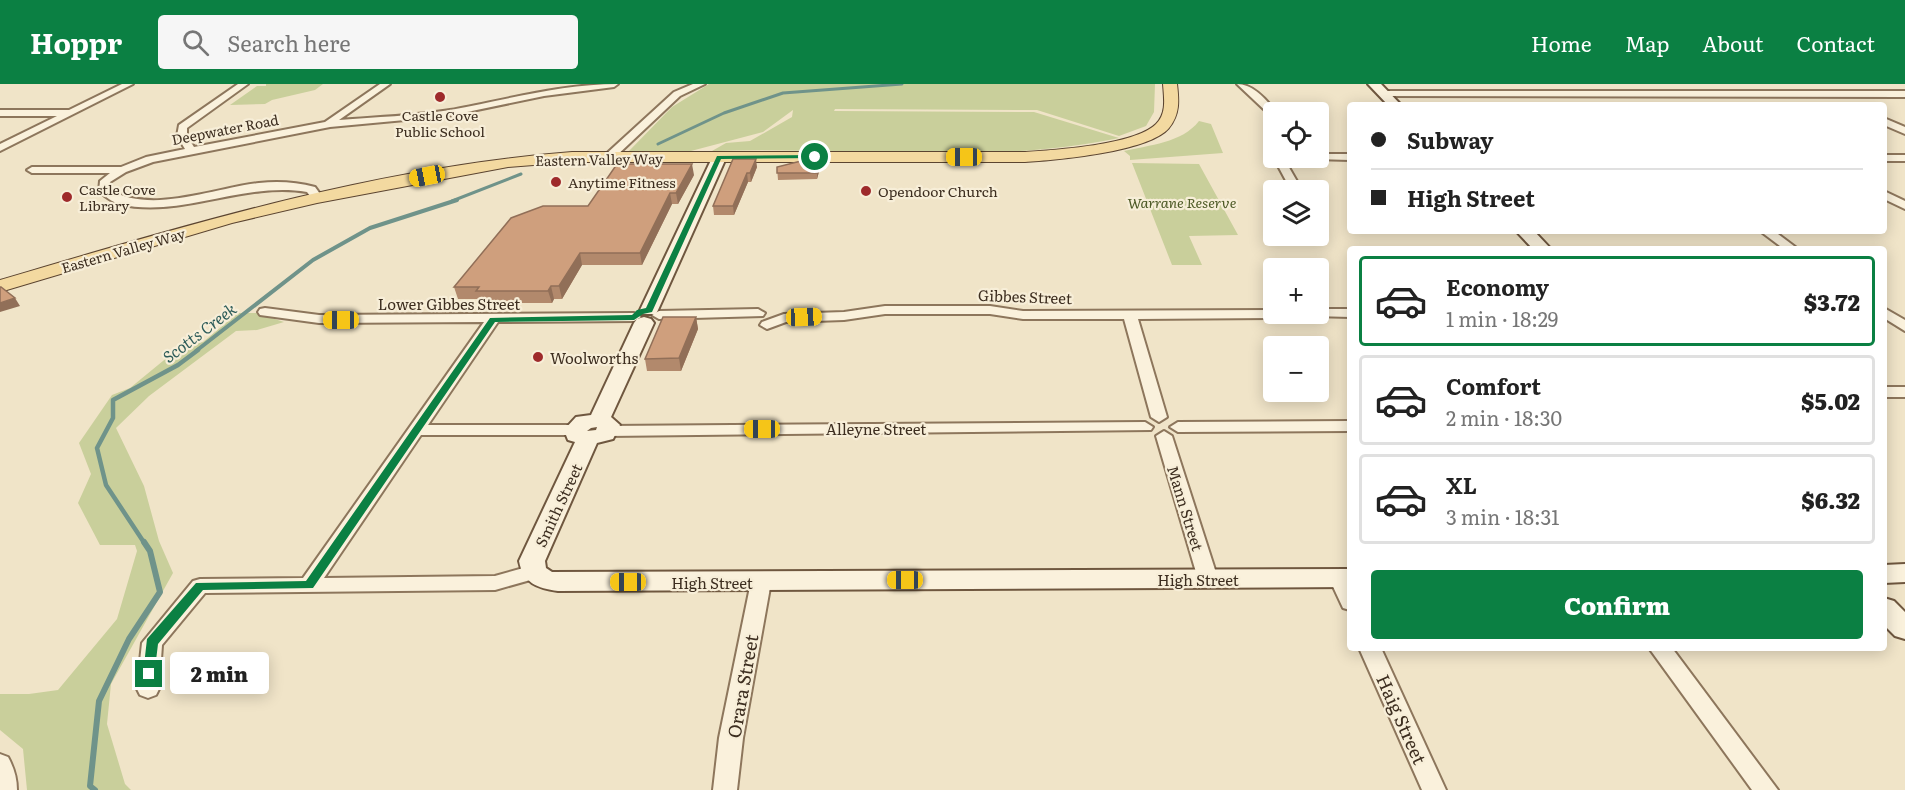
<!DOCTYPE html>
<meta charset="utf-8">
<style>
body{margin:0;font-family:Literata,serif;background:#f6f6f6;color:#222;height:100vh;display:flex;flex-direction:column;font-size:22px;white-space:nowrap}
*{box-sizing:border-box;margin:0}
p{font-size:20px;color:#767676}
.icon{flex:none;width:33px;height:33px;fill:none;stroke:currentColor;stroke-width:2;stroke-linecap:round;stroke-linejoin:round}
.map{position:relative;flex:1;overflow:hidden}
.drawer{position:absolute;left:1347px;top:162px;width:540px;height:405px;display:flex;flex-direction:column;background:#fff;border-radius:6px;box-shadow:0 3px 15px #0003}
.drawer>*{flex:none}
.banner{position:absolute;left:1347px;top:18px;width:540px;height:132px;border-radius:6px;box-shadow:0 3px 15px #0003;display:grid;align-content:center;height:132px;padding:0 24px;background:#fff}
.buttons{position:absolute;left:1263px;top:18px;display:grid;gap:12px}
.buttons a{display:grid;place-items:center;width:66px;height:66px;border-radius:6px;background:#fff;box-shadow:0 3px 15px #0003;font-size:30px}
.end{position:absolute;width:27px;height:27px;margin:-14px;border:8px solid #0b8043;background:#fff;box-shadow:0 0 0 3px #fff}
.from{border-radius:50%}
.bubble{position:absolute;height:42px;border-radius:6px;background:#fff;box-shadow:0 3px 15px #0003;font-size:20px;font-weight:800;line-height:42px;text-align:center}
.car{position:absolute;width:18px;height:36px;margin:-18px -9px;border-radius:8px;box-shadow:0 0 4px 2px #0007;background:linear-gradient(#f5c518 24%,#345 0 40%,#f5c518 0 76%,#345 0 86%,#f5c518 0)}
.banner b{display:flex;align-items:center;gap:21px;height:57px;font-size:22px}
.banner b+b{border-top:2px solid #e0e0e0}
.banner i{width:15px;height:15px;background:#222}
ul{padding:10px 0 0;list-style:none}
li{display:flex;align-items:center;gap:18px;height:90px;margin:0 12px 9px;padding:0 12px;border:3px solid #e0e0e0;border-radius:6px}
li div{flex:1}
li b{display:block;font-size:22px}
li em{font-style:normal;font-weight:800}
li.current{border-color:#0b8043}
li>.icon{width:54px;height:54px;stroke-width:1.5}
.cta{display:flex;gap:12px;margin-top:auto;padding:12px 24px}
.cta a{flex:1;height:69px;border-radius:6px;background:#0b8043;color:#fff;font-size:24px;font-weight:800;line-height:69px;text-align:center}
header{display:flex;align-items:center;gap:36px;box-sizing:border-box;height:84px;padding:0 30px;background:#0b8043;color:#fff}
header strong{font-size:28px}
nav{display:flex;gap:33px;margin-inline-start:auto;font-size:21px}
.search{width:420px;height:54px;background:#f6f6f6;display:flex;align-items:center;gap:15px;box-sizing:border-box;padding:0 21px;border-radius:6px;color:#767676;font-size:22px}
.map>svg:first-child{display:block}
</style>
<header>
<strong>Hoppr</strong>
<div class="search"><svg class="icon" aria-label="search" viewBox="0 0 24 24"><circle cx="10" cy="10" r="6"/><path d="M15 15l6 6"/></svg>Search here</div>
<nav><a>Home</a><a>Map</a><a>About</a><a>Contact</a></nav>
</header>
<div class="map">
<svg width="1905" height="706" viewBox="0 0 1905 706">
<rect width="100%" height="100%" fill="#f0e4c8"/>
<path fill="#c9cf9b" d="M266,0H323L315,6L272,16L265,20L230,21L257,2H266Z
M709,0H1155L1154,28L1146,42L1119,52L1037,26L835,25L834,27L1034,28L1119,54C986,82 847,62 712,67L726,59L750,57L792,33L793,26L763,48L691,67L628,68L672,23Z
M1199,37L1211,40L1223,69L1130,76V72L1124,67C1149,61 1182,59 1199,37Z
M1132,79L1199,80L1238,151L1189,152L1202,181H1172Z
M238,229H256L284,238L257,246L236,247L149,312L116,344L144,402L159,457L173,489L111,600L107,640L125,700L131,706H27L23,665L0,646V610H29L58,606L117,535L137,467L135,461H100L78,419L91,390L79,359L112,311L130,304L180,263L203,258Z"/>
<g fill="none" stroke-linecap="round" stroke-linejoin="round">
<path stroke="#6f938a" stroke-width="3" d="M658,60L724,29L783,9L902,0
M452,117L521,90"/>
<path stroke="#6f938a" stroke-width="4" d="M196,267L313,176L370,144L457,116"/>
<path stroke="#6f938a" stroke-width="4.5" d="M145,460L106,401L97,364L113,334V316L178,281L198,266"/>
<path stroke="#6f938a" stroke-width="6" d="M95,706L90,702L99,617L129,555L160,508L150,467L144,458"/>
<defs>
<path id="street" d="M122,0H133L0,67V60L57,32H0V26H69Z
M238,0H248L187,44V52L194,63L325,38L380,0H390L339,36C376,33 413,32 450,26C506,16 561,0 618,0L614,3L544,12L448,32L330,43L153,78L126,88L110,98L109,105C150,131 214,104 259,99C278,97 296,98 315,103L323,114L317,117L313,116L307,108C244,97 180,135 119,120C112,118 105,112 99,108L100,97L110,89H32L27,86L32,83H121L146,73L185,65L177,52L179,41Z
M693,0H705L680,12L613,75H605V71L674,8Z
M1237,0C1253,0 1267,16 1276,28H1274V35Z
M1384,7H1905V13L1381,12V8Z
M1884,34L1905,43V50L1884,41Z
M1318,70H1350V76L1314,75L1313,74H1318Z
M1884,71H1905V77H1884Z
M1281,74H1297L1287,80L1302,106H1291L1277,80Z
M1884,107L1905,117V125L1884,115Z
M1760,147H1774L1798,165H1784Z
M885,222H990L1023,227L1274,226V230H1291L1284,234L1138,235L1167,333L1159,338L1151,333L1124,235H1023L990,230H885L844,236L786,238L767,245L760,241L762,238L784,230L844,228Z
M265,224L319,231L634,229L641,233L634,237L498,238L428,341H575L583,346L575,351H421L324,494L495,492L534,481L541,483L544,488L541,493L495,506L205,509L162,561L159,605L156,611L148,614L140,611L137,605L142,559L193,497L200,495L303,494L484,238L319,239L260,231L258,228L260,225Z
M1884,224L1905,236V247L1884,234Z
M758,225L765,229L763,232L659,235L652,231L659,227Z
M1318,225H1350V233L1313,232L1311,230H1318Z
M1884,303H1905V313H1884Z
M1350,337V347L1178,348L1170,343L1178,338Z
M1145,338L1153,343L1151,346L608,352L600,347L608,342Z
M1164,347L1172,352L1218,495L1215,500L1208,502L1201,500L1198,495L1156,352Z
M1339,487L1346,489L1350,497V526L1343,524L1329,494L1332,489Z
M761,491L768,493L771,498L743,654L737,706H713L719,654L751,498L754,493Z
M1359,564H1381L1446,706H1422Z
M1649,564H1672L1778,706H1752Z
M0,670L8,673C14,684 17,694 17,706H0Z"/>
<path id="secondary" d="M1368,0H1381L1401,21H1388Z
M719,70L726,74L658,226L656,230H642L640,226L712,74Z
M1516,147H1534L1551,165H1533Z
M644,233L651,235L654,239L611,333L620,341L613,355L597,359L545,477L546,484L552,488L1350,485V503L558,507C537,504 523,499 519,477L575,358L568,356L564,346L576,333L591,331L634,239L637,235ZM597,343L596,346L587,347L591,344Z
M1905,480V498L1884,499V481Z
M1884,514L1894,517L1905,528V555L1895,552L1884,541Z"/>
<path id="primary" d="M1163,0H1177C1179,17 1180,30 1169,44C1149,68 1056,76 1025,78H572L508,83L317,119L232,139L0,208V196C187,141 376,83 572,68H1025C1055,66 1135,61 1156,40C1167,29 1164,14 1163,0Z"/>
</defs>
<use href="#street" stroke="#8d765c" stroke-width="4"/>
<use href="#secondary" stroke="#6f573f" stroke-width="4"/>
<use href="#primary" stroke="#5b4430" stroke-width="2"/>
<use href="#street" fill="#faf1dc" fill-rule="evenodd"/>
<use href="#secondary" fill="#faf1dc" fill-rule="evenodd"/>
<use href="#primary" fill="#f3d9a0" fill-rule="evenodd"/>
</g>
<path fill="#b2896c" d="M733,75L757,83L751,98H748L734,131H714L713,122Z
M777,83L820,84L817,95L778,96Z
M694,91L678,120H672L642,181H582L562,215H554L552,219H480L478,215H458L454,203L588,122Z
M696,233L698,245L681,287H647L645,275Z"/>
<path fill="#916f58" d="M756,75L757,83L751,98L750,89Z
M820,77V84L817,95V89Z
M692,80L694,91L678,120L676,109Z
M747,89L748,98L734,131L733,122Z
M670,109L672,120L642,181L640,169Z
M580,169L582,181L562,215L559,202Z
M551,202L554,215L552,219L548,207Z
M15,214L20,222L0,228V219Z
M696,233L698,245L681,287L679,274Z"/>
<path fill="#cf9f7d" stroke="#916f58" stroke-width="1.5" d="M733,75H756L750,89H747L733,122H713Z
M801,77H820L817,89H777V83Z
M617,80H692L676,109H670L640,169H580L559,202H551L548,207H476L479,203H454L511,134L543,122H588Z
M0,203H1L15,214L0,219Z
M663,233H696L679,274L645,275Z"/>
<path fill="#0b8043" d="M815,71L818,74L721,75L652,228L643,230L634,236L495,238L313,504L203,506L158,560L154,593H145L143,590L147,555L196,499L306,497L490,234L632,231L637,226L646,224L717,72Z"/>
<g fill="#9e2a2b" stroke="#f7eed8" stroke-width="2">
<circle cx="440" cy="13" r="6"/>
<circle cx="556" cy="98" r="6"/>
<circle cx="866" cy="107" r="6"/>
<circle cx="67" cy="113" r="6"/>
<circle cx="538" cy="273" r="6"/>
</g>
<g text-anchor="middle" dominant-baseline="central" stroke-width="4.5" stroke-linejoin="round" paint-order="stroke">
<g font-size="14" fill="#3d2e20" stroke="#f7eed8" text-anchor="start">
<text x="440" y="31" text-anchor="middle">Castle Cove<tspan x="440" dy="16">Public School</tspan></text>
<text x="568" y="98">Anytime Fitness</text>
<text x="79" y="105">Castle Cove<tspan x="79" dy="16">Library</tspan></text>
<text x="878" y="107">Opendoor Church</text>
</g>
<g font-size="14" fill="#3d2e20" stroke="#f7eed8">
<text transform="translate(225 45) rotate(-11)">Deepwater Road</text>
<text transform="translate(599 75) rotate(-1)">Eastern Valley Way</text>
<text transform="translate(123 166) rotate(-16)">Eastern Valley Way</text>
</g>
<g font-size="14" font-style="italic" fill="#4d5a26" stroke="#f7eed8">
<text x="1182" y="118">Warrane Reserve</text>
</g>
<g font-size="15" fill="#3d2e20" stroke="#f7eed8">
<text transform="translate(1025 212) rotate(2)">Gibbes Street</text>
<text x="449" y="219">Lower Gibbes Street</text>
<text x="876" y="344">Alleyne Street</text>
<text transform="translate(558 421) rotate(-65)">Smith Street</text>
<text transform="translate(1186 424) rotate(73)">Mann Street</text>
<text x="1198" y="495">High Street</text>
<text x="712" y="498">High Street</text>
</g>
<g font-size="15" fill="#3d2e20" stroke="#f7eed8" text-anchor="start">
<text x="550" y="273">Woolworths</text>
</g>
<g font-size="16" font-style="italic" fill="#2f5d5a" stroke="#f7eed8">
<text transform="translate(199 248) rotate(-37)">Scotts Creek</text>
</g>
<g font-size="18" fill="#3d2e20" stroke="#f7eed8">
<text transform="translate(742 602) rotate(-80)">Orara Street</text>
<text transform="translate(1402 635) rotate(66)">Haig Street</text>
</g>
</g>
</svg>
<div class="buttons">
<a><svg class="icon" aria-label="locate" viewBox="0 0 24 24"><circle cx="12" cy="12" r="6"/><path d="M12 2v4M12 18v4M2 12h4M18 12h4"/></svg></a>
<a><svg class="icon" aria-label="layers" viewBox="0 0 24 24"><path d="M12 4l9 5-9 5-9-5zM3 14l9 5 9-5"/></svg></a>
<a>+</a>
<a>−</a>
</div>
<i class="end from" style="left:815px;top:73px"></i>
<i class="end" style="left:149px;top:590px"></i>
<div class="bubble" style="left:170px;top:568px;width:99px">2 min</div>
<i class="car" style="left:964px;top:73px;rotate:270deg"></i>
<i class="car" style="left:427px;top:92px;rotate:259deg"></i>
<i class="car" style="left:804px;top:233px;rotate:88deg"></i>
<i class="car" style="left:341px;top:236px;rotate:270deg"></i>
<i class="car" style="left:762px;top:345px;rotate:270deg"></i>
<i class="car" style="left:905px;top:496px;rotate:270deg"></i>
<i class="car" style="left:628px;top:498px;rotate:270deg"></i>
<div class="banner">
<b><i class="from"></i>Subway</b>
<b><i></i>High Street</b>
</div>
<section class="drawer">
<ul>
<li class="current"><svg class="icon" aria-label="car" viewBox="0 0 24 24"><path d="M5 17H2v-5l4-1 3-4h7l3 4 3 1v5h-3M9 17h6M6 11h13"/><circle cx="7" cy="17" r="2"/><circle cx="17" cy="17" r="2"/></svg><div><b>Economy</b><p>1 min · 18:29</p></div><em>$3.72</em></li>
<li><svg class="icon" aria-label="car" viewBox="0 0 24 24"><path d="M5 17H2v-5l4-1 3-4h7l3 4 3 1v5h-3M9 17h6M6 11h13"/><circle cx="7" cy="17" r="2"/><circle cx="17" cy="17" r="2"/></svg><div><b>Comfort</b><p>2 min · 18:30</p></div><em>$5.02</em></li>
<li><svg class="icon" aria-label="car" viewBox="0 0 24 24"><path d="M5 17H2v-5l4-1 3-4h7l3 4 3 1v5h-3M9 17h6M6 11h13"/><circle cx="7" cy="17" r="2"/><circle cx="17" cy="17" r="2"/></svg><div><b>XL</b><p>3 min · 18:31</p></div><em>$6.32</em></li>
</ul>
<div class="cta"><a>Confirm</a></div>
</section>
</div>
